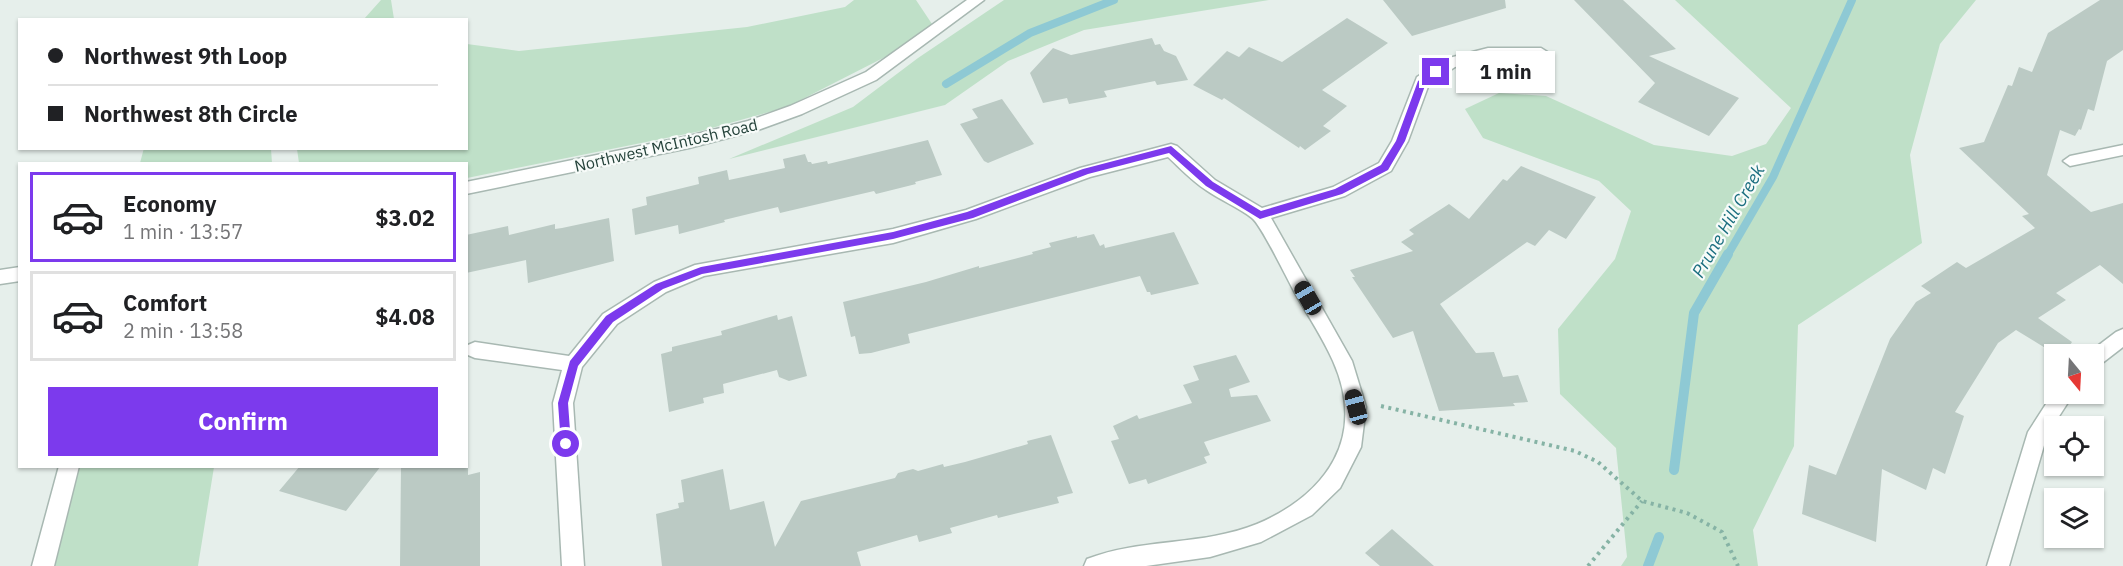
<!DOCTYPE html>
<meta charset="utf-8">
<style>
body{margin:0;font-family:"IBM Plex Sans",sans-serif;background:#f2f2f2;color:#202124;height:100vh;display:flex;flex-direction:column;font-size:22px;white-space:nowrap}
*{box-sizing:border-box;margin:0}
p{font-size:20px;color:#757577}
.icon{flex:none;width:33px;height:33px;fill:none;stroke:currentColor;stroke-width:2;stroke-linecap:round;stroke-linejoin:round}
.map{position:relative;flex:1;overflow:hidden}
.side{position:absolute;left:18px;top:162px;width:450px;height:306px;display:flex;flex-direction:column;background:#fff;border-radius:0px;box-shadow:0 2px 4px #0004}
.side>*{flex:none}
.banner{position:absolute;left:18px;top:18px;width:450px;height:132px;border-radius:0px;box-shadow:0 2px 4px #0004;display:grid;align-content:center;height:132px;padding:0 30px;background:#fff}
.needle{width:39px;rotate:162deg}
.controls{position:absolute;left:2044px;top:344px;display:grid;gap:12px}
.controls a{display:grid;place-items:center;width:60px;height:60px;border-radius:0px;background:#fff;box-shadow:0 2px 4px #0004;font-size:30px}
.end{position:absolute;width:27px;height:27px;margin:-14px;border:8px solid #7c3aed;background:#fff;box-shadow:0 0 0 3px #fff}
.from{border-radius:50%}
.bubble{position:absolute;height:42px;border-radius:0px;background:#fff;box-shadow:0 2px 4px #0004;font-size:20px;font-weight:700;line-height:42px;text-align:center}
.car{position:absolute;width:18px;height:36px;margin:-18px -9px;border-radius:8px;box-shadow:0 0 4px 2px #0007;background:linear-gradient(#222 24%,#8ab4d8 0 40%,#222 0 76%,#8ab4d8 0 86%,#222 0)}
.banner b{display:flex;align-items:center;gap:21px;height:57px;font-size:22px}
.banner b+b{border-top:2px solid #e0e0e0}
.banner i{width:15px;height:15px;background:#202124}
ul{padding:10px 0 0;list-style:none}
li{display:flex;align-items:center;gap:18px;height:90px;margin:0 12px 9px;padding:0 18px;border:3px solid #e0e0e0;border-radius:0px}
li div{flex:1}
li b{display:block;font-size:22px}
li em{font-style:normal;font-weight:700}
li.selected{border-color:#7c3aed}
li>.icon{width:54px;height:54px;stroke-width:1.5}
.cta{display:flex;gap:12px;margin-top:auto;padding:12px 30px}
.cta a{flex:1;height:69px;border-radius:0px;background:#7c3aed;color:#fff;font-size:24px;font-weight:700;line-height:69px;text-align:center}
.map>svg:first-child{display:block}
</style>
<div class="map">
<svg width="2123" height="566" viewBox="0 0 2123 566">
<rect width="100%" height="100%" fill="#e6efeb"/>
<path fill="#bfe0c8" d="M381,0H391L394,19H364Z
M854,0H916L932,24L887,56L787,107L701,131L467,178L466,164L299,163L297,149L466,148L467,44L519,51L747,27L845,7Z
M1004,0H1269L1084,30L1008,61L945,105L729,159L853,107L918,58Z
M1675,0H1976L1940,44L1910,155L1922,243L1798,325L1794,446L1753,530L1758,566H1621L1627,557L1616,448L1560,394L1558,329L1615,259L1631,211L1599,181L1483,138L1465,109L1499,93L1546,96L1654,145L1732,156L1766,144L1791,108Z
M144,148L271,149L272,163H140Z
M78,467H214L198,566H55Z"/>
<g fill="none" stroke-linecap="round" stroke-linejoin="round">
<path stroke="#8ec9d4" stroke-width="8" d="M946,84L1030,33L1114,0
M1727,256L1773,177L1852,0"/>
<path stroke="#8ec9d4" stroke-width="10" d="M1674,470L1694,313L1728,254
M1648,566L1659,537"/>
</g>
<path fill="#bbcac4" d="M1383,0H1505L1506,8L1412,36Z
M1574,0H1623L1676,49L1649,56L1739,98L1709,136L1638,102L1655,83Z
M2100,0H2123V50L2107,61L2094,111L2088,109L2081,130L2079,129L2075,136L2060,130L2047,175L2091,212L2123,203V284L2100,265L2056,293L2066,300L2038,318L2072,342L2064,354H2055L2016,330L1998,343L1955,412L1964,416L1945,474L1933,468L1926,490L1882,469L1876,542L1802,514L1809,465L1836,475L1890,339L1916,302L1931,293L1921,286L1957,262L1966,268L2035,228L2022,216L2029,214L1959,148L1984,142L2008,85L2012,86L2019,67L2032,72L2048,33Z
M1347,18L1388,43L1322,90L1347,106L1323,126L1331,131L1305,150L1300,146L1299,148L1224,98L1222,100L1193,85L1227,51L1239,57L1249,47L1282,62Z
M1152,38L1155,45L1160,44L1164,51L1176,56L1188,80L1157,85L1155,81L1104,91L1107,97L1069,104L1067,98L1043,103L1030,73L1053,48L1071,55Z
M1002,99L1034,144L988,163L984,161L960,124L978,118L972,109Z
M928,140L942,175L915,182L916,184L876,194L874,191L780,213L778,207L724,220L725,222L679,234L678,225L635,235L632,209L647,205L646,197L699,184L698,177L727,170L729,180L785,168L783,159L805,154L808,162H811L812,164L827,161L828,164Z
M1521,166L1596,197L1566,239L1549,230L1535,246L1527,242L1440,304L1476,353L1494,352L1503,377L1518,375L1528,402L1513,403L1515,406L1439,411L1413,331L1393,338L1352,277H1355L1350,270L1413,251L1401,242L1414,234L1409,230L1449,204L1469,219L1503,179L1507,181Z
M609,218L614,261L528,283L526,260L466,273V235L508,226L509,235L555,224V229L562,228Z
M1174,232L1199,284L1151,295L1150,292H1147L1140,276L908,334L910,343L871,353L859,354L855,336L851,337L843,302L926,282L979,266V268L1033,254L1032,252L1051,247L1049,243L1077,236V238L1094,234L1100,246L1104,244L1105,248Z
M777,315L778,320L792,316L807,376L789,381L779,377L777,370L723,384L724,393L703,398L704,403L669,412L661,354L672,351V347L722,335L721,331Z
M1236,355L1250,382L1229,389L1231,397L1257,395L1271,421L1204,442L1210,455L1204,457L1207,463L1148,484L1146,479L1129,484L1111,441L1119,439L1113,426L1137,415L1139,419L1192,403L1183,385L1199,380L1193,366Z
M1051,435L1073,493L1057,497L1059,503L998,518L997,515L950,528L952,533L919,542L917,535L857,552L861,566H662L656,514L679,508L678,503L684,502L681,480L723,469L730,510L764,501L775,547L801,501L895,478L898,473L913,469L918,471L943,464L944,467L965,462L1028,444L1027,441Z
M300,466H381L346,511L279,491Z
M401,466H468V475L480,472V566H400Z
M1392,529L1434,566H1380L1365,553Z"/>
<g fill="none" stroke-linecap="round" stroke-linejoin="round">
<defs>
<path id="service" d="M2123,145V155L2070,166L2063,161L2070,156Z"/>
<path id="minor" d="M1488,48H1541L1549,53L1541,58H1488L1455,67L1429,84L1408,141L1391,171L1345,196L1271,218L1352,361L1366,407L1361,447L1340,488L1312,515L1261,542L1210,557L1146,566H1084L1087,559C1141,538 1203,546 1257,524C1327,494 1367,437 1333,361C1323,338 1308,316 1295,293C1287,279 1262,226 1252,218C1238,207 1220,200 1206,190C1192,181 1180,168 1168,157L1090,177L976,219L893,243L704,276L666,292L617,324L582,367L573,403L584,566H562L553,403L562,370L475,358L468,355L466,352L468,345L475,342L569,356L603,314L654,282L695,265L893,229L966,210L1080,168L1171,144L1177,146L1215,180L1262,208L1333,187L1379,163L1392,141L1417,77L1445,59Z
M2123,329V347L2101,364L2094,367V354H2087L2116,332Z
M2055,390V393H2074L2047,435L2009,566H1987L2028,432Z
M59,466H79L54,566H32Z"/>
<path id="tertiary" d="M967,0H984L876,80L802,114L758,130L689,148L466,194V182L689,136L748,121L790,106L866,72Z
M20,267V281L0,284V270Z"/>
</defs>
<use href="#service" stroke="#a8b8b2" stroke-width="3"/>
<use href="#minor" stroke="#a8b8b2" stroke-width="3"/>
<use href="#tertiary" stroke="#a8b8b2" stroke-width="3"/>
<path stroke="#86b3a5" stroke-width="4" stroke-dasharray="3 4.5" stroke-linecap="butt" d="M1381,406L1575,451L1598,462L1642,501L1687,513L1722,532L1738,566
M1588,566L1642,501"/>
<use href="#service" fill="#fff" fill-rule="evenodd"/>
<use href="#minor" fill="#fff" fill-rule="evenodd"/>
<use href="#tertiary" fill="#fff" fill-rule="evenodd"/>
</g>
<path fill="#7c3aed" d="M1436,69L1441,72L1426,83L1405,141L1388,170L1342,194L1260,219L1206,186L1169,153L1088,174L973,218L893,239L702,274L663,289L613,322L578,366L568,403L571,444L566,448L561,444L558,403L570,361L606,316L656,284L701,267L893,232L967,212L1083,169L1171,146L1213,182L1261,211L1335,189L1381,165L1396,141L1418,81Z"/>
<g text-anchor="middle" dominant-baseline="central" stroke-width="4.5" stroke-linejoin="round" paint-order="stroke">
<g font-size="16" fill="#24423a" stroke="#f7fbf9">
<text transform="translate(666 145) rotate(-13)">Northwest McIntosh Road</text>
</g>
<g font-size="18" font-style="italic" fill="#1c6f80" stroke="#f7fbf9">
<text transform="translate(1728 221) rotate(-60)">Prune Hill Creek</text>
</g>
</g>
</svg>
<div class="controls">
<a><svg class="needle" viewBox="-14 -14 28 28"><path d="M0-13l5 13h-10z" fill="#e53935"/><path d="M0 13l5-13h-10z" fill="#757577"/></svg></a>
<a><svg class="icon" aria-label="locate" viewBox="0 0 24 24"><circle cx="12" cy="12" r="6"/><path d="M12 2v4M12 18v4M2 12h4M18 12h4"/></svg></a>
<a><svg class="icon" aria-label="layers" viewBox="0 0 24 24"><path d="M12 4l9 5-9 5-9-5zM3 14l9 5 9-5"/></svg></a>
</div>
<i class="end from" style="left:566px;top:444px"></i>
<i class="end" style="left:1436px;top:72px"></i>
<div class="bubble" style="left:1456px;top:51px;width:99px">1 min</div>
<i class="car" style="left:1308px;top:298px;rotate:330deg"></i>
<i class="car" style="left:1356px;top:407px;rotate:345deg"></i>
<div class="banner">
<b><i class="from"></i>Northwest 9th Loop</b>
<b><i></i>Northwest 8th Circle</b>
</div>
<section class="side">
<ul>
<li class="selected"><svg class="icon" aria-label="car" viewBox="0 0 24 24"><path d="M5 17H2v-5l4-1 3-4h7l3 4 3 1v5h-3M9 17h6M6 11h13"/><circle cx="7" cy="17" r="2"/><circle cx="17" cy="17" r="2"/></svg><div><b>Economy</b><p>1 min · 13:57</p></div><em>$3.02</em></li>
<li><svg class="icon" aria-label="car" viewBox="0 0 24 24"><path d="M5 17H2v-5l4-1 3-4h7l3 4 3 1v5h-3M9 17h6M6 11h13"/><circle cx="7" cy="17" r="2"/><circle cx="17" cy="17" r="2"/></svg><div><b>Comfort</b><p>2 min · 13:58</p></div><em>$4.08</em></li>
</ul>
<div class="cta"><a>Confirm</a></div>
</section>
</div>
